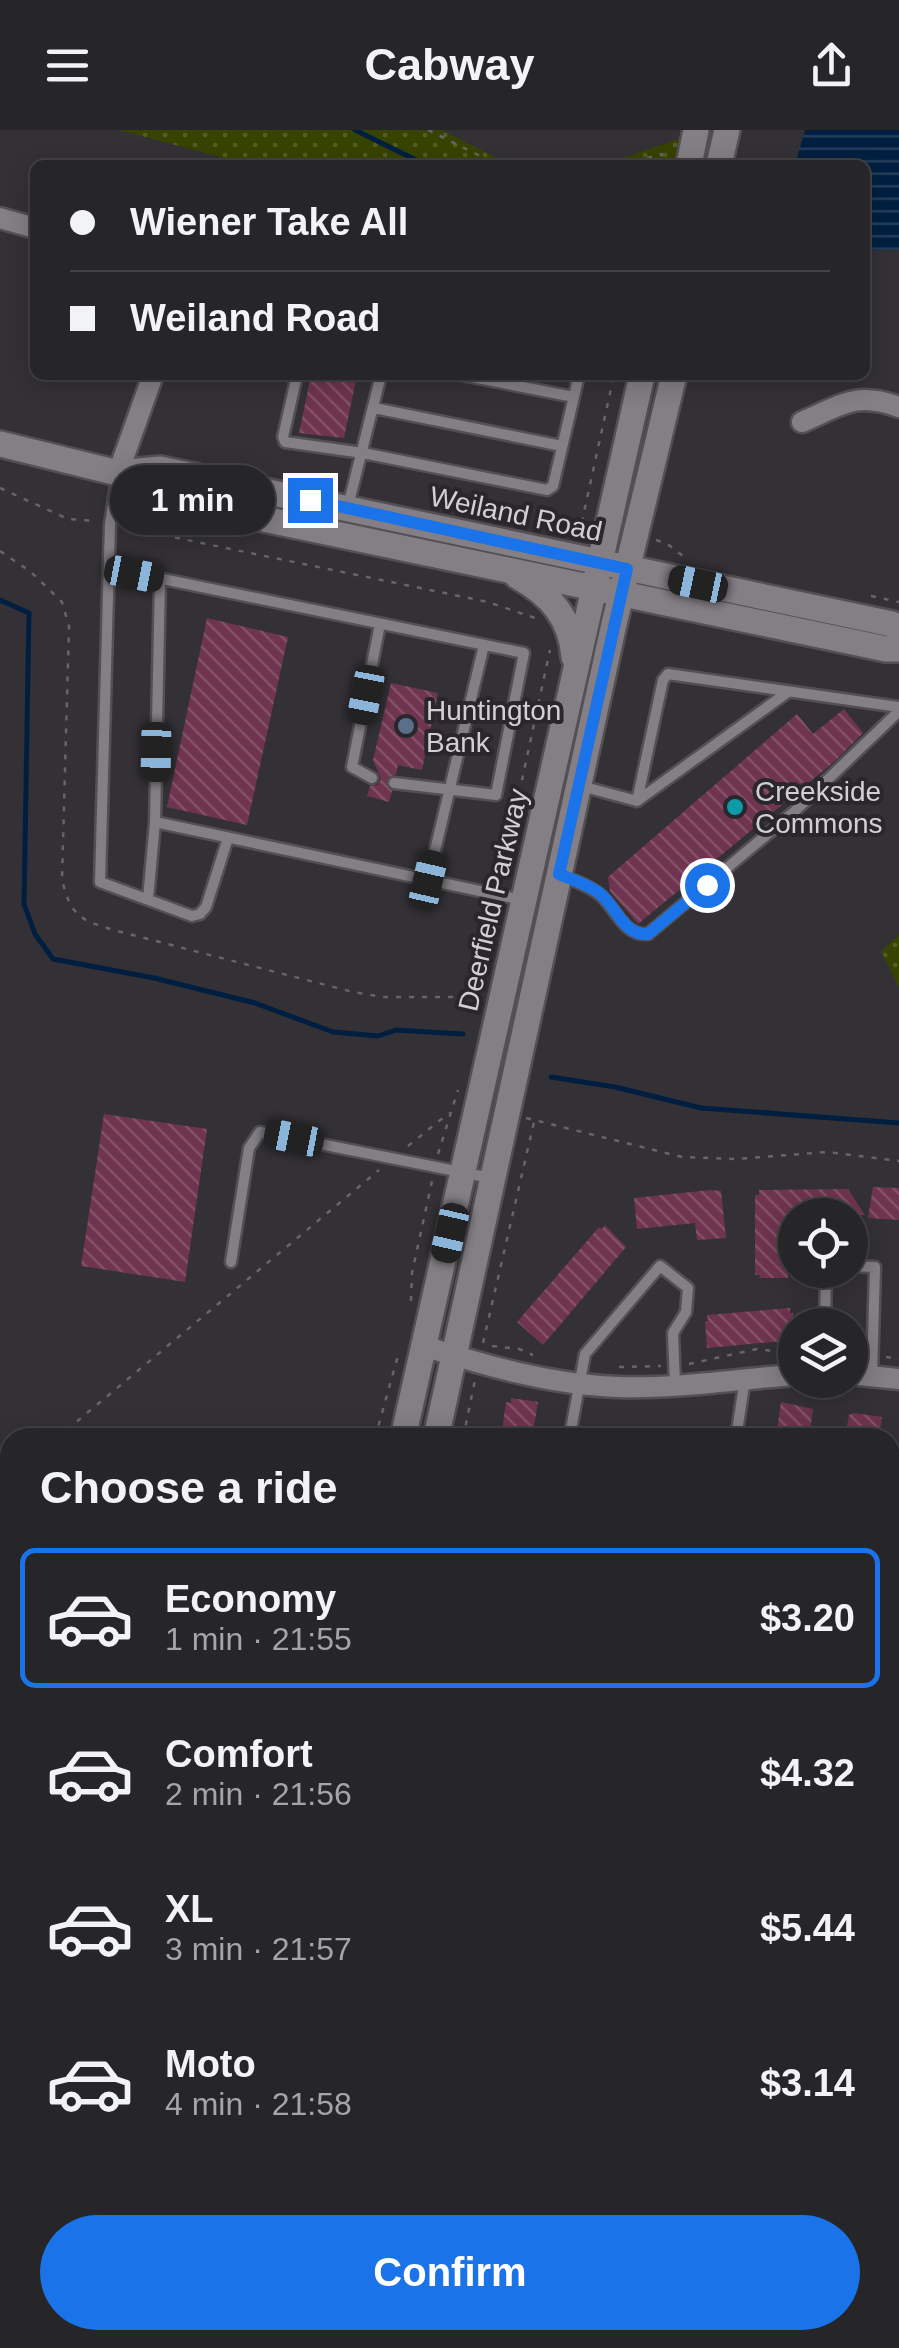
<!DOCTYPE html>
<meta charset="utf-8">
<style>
body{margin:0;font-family:Helvetica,sans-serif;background:#2e2d30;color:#f1f3f6;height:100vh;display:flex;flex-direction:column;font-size:38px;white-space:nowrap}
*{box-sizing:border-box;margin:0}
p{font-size:32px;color:#a4a5a8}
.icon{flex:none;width:55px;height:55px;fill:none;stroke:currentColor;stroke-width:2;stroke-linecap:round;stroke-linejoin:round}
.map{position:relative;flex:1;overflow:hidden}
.drawer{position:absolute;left:0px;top:1298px;width:900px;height:922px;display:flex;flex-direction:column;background:#262528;border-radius:30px 30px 0 0;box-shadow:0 5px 25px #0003,0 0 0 2px #424245}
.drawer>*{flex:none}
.top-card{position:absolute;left:30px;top:30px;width:840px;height:220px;border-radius:15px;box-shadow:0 5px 25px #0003,0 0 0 2px #424245;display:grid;align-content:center;height:220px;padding:0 40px;background:#262528}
.fabs{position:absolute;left:778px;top:1068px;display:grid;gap:20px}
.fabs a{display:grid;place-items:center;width:90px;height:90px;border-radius:50%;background:#262528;box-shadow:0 5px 25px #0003,0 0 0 2px #424245;font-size:50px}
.end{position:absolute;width:45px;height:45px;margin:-22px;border:12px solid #1a73e8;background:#fff;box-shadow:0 0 0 5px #fff}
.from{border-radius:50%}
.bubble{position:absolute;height:70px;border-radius:35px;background:#262528;box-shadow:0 5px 25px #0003,0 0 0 2px #424245;font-size:32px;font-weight:700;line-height:70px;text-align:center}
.car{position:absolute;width:30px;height:60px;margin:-30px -15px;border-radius:12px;box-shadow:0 0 8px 2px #0007;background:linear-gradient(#222 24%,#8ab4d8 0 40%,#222 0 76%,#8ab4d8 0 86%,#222 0)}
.top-card b{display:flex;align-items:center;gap:35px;height:95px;font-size:38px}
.top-card b+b{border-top:2px solid #424245}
.top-card i{width:25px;height:25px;background:#f1f3f6}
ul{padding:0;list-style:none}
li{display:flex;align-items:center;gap:30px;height:140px;margin:0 20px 15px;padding:0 20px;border:5px solid transparent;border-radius:15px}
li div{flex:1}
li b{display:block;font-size:38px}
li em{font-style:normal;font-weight:700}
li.active{border-color:#1a73e8}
li>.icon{width:90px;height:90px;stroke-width:1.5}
h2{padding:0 40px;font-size:45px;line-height:120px}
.action{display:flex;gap:20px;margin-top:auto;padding:20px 40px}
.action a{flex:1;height:115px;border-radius:60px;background:#1a73e8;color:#fff;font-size:40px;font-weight:700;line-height:115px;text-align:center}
header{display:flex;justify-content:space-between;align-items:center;height:130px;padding:0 40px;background:#262528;font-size:45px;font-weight:700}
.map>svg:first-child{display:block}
</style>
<header><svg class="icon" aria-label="menu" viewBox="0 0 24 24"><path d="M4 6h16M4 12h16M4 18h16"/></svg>Cabway<svg class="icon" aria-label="share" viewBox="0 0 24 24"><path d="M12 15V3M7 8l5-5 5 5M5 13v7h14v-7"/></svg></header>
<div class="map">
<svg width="899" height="2218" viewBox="0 0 899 2218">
<defs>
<pattern id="park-dots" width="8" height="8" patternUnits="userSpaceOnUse" patternTransform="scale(2.5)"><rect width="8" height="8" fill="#374300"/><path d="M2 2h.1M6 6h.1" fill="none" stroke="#535d24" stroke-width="1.8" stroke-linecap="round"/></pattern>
<pattern id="water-rules" width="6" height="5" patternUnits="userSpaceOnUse" patternTransform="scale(2.5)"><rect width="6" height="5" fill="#001f40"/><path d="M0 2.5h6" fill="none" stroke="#243e5b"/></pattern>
<pattern id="building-back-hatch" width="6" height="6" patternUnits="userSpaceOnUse" patternTransform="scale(2.5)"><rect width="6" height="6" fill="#6f344f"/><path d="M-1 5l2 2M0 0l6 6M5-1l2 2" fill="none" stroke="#835067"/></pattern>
</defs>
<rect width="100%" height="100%" fill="#333135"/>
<path fill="url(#park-dots)" d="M119,0H441L499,29L526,35H250Z
M682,8L676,35H602Z
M899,805V857L881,821Z"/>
<path fill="url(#water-rules)" d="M805,0H899V119L865,121V35H795Z"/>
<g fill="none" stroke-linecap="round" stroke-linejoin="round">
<path stroke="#001f40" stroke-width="5" d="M355,0L426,35
M0,470L29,483L24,774L35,804L53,829L154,848L255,873L333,902L378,906L396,900L463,904
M551,947L615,957L701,978L899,993"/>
</g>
<path fill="url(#building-back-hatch)" d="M311,245H357L344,308L299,303Z
M207,488L288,507L247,695L167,677Z
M391,553L438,563L422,640L398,635L396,644L386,651L392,661L389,672L367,666L370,656L377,655L381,649L373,630Z
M844,579L863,603L835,631L638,794L610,761L608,747L797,584L813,604Z
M104,984L207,999L185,1152L81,1136Z
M873,1057L899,1058V1090L868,1088Z
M848,1059L865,1085H795V1091H788V1148H759L760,1145H755V1065H759V1060Z
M710,1060L721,1061L726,1108L697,1110L695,1093L637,1099L634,1068Z
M605,1095L626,1117L543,1215L517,1192L599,1097L602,1099Z
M790,1178V1183H793L795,1210L707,1218L705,1191H708L707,1185Z
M511,1268L538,1272L532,1308H501L506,1272L511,1273Z
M781,1272L813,1279L809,1308H776Z
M854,1283L882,1287L879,1308H845L849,1285Z"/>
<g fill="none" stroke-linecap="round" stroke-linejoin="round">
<defs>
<path id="service" d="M297,245L283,307L285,312L363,323L547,360L553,356L579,245
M462,245L574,267
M374,278L562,316
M118,344L110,394L100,752L192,786L200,784L206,777L228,708
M347,380L381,245
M109,438L524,523L496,665L394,653
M372,648L352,637L380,494
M581,656L637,671L663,550L668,544L899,577
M637,671L788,562
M155,692L522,770
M559,745C573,750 586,754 598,763C616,776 622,806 648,804L795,681L899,581
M428,750L484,515
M148,769L155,692L160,449
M231,1132L249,1018L260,1002L491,1048
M850,1136L875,1137L872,1246
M825,1195L826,1140
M587,1308L570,1305L585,1224L660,1136L688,1158L686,1182L673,1203L675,1255
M736,1308L745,1249
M890,1491L899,1493
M0,1677L10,1681
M0,1728L10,1732
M0,1901L10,1854
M890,1905L899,1904
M474,2210L480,2218
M1,2218L10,2128
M147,2218L148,2210"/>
<path id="minor" d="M0,88L35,98
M802,292C842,275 855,261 899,277
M118,343L153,245
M424,1216C486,1236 553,1255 619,1257C677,1259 737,1249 795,1245
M850,1244L899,1249"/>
<path id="secondary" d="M689,35L696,0
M719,35L727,0
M0,314L118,343L160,339L892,494L899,500
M118,343L154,366L886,519H899
M517,446C551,465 571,488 574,527
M403,1308L642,245
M436,1308L614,494L674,245
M247,2218L251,2210
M282,2218L286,2210"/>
</defs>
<use href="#service" stroke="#525053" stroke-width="15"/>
<use href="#minor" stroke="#525053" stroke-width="25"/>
<use href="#secondary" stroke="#525053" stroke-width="30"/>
<path stroke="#676569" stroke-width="2.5" stroke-dasharray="5 8" stroke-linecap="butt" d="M428,0L498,35
M622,35L662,24L660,35
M0,358L68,389L96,391
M124,397L488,472L535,488
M579,405L614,245
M656,410L666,413L687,429
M0,421L31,442L62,472L69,496L62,749C71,788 81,790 117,801L353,862L383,867H479
M871,466L899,472
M500,752L550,520
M483,850L494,779
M526,988L682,1027L736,1029L827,1022L899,1031
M408,1016L449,983
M438,1024L458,960
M411,1171L412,1143L432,1051
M483,1213L534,992
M492,1216L519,1219L533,1225
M886,1227L899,1229
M689,1234L757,1219L795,1224
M619,1237L661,1236
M57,1308L379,1040
M375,1308L399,1222
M463,1308L475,1250
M0,1354L10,1346
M220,2218L224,2210"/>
<use href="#service" stroke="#837f85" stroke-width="10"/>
<use href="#minor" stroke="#837f85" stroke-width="20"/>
<use href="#secondary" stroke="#837f85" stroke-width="25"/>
<path stroke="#b0aeb1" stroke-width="5" d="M890,1839L899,1837
M0,1985L10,1983"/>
</g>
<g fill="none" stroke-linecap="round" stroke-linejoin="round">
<path stroke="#1a73e8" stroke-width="12" d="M310,370L627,439L559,744C573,750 586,754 598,762C616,775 623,806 648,804L707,755"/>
</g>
<circle fill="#5c6f8a" stroke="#29272b" stroke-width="4" cx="406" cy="596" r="10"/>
<circle fill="#0f9aa8" stroke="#29272b" stroke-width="4" cx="735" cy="677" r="10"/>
<g text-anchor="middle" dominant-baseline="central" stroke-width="8" stroke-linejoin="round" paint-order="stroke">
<g font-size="28" fill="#d2d0d3" stroke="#29272b">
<text transform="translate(516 384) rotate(12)">Weiland Road</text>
<text transform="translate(493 770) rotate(-77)">Deerfield Parkway</text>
</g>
<g font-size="28" fill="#d2d0d3" stroke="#29272b" text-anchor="start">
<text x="426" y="580">Huntington<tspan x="426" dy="32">Bank</tspan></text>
<text x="755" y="661">Creekside<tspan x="755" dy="32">Commons</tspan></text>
</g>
</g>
</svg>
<div class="fabs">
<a><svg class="icon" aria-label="locate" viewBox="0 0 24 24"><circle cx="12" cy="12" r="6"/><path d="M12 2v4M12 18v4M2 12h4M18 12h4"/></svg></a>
<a><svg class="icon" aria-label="layers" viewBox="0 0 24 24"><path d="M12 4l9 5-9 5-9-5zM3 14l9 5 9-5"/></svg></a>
</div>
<i class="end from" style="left:707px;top:755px"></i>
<i class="end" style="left:310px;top:370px"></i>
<div class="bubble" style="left:110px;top:335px;width:165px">1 min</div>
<i class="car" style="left:134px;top:444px;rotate:101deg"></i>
<i class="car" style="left:698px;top:454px;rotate:282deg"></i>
<i class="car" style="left:366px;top:565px;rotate:191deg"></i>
<i class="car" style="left:156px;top:622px;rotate:181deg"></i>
<i class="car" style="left:428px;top:750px;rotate:13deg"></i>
<i class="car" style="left:294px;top:1008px;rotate:281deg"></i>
<i class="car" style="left:450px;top:1103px;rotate:193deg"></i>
<div class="top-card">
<b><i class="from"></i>Wiener Take All</b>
<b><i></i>Weiland Road</b>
</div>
<section class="drawer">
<h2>Choose a ride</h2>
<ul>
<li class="active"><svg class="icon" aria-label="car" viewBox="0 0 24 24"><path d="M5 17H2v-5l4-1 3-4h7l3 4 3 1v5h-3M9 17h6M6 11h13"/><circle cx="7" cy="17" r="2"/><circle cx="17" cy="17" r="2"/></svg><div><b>Economy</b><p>1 min · 21:55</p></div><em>$3.20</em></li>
<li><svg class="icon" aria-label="car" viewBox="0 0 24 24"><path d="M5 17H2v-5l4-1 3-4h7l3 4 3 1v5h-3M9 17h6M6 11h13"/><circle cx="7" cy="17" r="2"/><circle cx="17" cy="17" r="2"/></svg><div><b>Comfort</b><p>2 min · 21:56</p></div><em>$4.32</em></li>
<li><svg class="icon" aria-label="car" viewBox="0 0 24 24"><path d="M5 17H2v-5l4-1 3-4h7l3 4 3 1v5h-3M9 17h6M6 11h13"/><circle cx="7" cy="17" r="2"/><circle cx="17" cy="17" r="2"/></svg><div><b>XL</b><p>3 min · 21:57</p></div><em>$5.44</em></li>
<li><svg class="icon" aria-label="car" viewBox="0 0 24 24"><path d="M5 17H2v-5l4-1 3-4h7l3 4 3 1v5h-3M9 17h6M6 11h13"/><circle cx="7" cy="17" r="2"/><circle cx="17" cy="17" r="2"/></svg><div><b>Moto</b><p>4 min · 21:58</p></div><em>$3.14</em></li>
</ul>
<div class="action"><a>Confirm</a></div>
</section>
</div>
